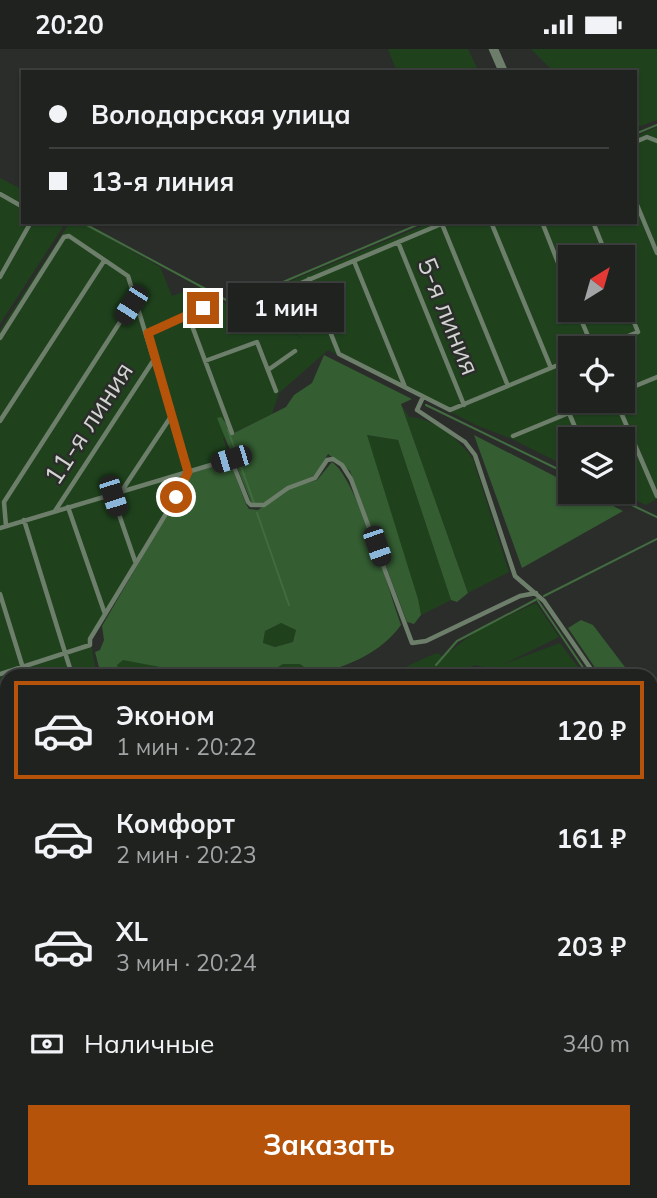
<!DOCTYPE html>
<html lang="ru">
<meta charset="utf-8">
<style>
body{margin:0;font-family:Mulish,sans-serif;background:#282a29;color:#f1f3f6;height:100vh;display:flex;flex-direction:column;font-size:26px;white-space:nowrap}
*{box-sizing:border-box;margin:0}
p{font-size:23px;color:#a2a4a5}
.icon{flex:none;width:38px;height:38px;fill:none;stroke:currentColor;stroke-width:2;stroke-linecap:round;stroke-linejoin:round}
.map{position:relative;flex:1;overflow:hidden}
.details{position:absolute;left:0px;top:620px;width:658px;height:530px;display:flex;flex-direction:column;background:#202220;border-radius:21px 21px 0 0;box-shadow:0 2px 5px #0004,0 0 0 2px #3d3f3e}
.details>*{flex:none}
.hud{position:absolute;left:21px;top:21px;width:616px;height:154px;border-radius:0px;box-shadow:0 2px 5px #0004,0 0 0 2px #3d3f3e;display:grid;align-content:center;height:154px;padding:0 28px;background:#202220}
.needle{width:46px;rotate:37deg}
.controls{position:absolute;left:558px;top:196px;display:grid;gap:14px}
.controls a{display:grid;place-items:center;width:77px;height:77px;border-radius:0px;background:#202220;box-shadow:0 2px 5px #0004,0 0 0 2px #3d3f3e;font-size:35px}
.end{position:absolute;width:32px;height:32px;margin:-16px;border:9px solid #b45309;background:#fff;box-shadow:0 0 0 4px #fff}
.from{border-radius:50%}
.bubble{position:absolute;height:49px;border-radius:0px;background:#202220;box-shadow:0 2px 5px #0004,0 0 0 2px #3d3f3e;font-size:23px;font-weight:700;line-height:49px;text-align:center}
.car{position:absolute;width:21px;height:42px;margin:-21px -10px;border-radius:9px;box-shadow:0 0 5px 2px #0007;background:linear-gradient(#222 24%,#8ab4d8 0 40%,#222 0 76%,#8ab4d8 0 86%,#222 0)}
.hud b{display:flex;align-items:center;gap:24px;height:66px;font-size:26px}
.hud b+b{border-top:2px solid #3d3f3e}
.hud i{width:18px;height:18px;background:#f1f3f6}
ul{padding:12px 0 0;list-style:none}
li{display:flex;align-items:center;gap:21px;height:98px;margin:0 14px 10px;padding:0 14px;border:4px solid transparent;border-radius:0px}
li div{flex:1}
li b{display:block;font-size:26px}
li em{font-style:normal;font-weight:700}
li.selected{border-color:#b45309}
li>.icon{width:63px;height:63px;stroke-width:1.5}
.pay{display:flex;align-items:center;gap:18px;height:77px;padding:0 28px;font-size:26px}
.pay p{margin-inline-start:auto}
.primary-button{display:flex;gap:14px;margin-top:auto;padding:14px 28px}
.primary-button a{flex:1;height:80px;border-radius:0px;background:#b45309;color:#fff;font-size:28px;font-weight:700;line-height:80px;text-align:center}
.status{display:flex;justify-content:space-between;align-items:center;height:49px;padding:0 35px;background:#202220;direction:ltr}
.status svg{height:19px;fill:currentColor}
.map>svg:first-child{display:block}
</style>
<div class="status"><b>20:20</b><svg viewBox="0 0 49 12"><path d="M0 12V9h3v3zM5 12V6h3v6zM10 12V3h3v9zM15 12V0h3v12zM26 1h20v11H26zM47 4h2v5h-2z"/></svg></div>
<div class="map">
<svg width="657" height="1149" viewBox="0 0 657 1149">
<rect width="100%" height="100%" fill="#2b2d2a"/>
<path fill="#1f421d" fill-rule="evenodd" d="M388,0H468L479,23H397Z
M531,0H657V71L635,79V23H554Z
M657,78V450L646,456L618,443H623V390H570V419L512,390L476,376L328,301L279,344L272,365L223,389L231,410L188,423L90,590L97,626H7V1069L0,1064V281L70,173H80L160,218L172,247L198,238L229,257L245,254L249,263L308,292L252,262L248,250L432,173H635V88ZM570,208H623V261H570ZM570,299H623V352H570Z
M0,129L23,141V173H66L0,275Z
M401,355L409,368C434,369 459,390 473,410L509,523L468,544Z
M366,386L398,391L451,551L421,566Z
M536,554L559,588L504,615L560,594L584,626H482L491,620L475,616L472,617L475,626H393C398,621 430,606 438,604L442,608L478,581Z
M281,574L296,581L293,593L275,598L263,594L265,582Z
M122,610L165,619H198L209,626H121L117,616Z
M283,615H301L315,626H265Z
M651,726L657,734V803L651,805Z
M657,814V938L651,943V818Z
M0,1067L7,1071V1143H404L407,1149H0Z
M415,1143H480L482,1149H417Z"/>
<path fill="#345d32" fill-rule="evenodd" d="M324,306L412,350L401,355L468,544L457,553L451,551L398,391L367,386L418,550L421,566L414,575L407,573L350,422L328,405L314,428L287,438L263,455H252L217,369L221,368L234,384L286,358L294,346L312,334Z
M474,386L570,435V443H586L623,462L522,519Z
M230,413L246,455L249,460L258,461L288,440L317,431L332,413C357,430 389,542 401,576C381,604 348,617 315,626L300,615H283L265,626H209L198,619H165L123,611L117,616L121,626H101L95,603L100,601L104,591L102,577L191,424ZM281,574L296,581L293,593L275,598L263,594L265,582Z
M581,571L593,576L631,626H600L568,579Z
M651,655L657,663V710L651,701Z
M651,1003L657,1012V1149H545L541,1143H651Z"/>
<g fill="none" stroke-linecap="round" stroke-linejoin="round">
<path stroke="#426c40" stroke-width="2" d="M635,85L657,76
M83,174L228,252L243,250L424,173
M426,356L570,426
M228,381L254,454
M604,443L657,468
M257,464L289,556
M544,547L657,490
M538,552L588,626
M436,616L457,592L539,549
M651,718L657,726
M651,814L657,811
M651,965L657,961
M651,1013L657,1022"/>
<path stroke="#6d7f6b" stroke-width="4.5" d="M491,0L501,23
M496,0L506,23
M635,93L647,88L657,92
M0,145L23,158
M635,151L657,204
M491,173L551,319
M542,173L570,244
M593,173L607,208
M442,175L508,337
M398,193L464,356
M354,212L405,338
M0,228L31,173
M309,230L339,305L450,361L570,311
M256,253L446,173
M577,261L593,299
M188,266L232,384
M148,284L218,253
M0,289L64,188L69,187L128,227L188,423L184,435L90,590V596L0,625
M598,299L638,283L623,246
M205,312L257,293L276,342
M268,321L295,302
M623,342L657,328
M423,348L417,361L465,393L475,406L515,527L544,552L595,626
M616,352L657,447
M569,364L580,390
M0,372L104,212
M513,387L598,352
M121,443L172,366
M112,445L135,512
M68,458L105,565
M55,462L155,309
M24,471L72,626
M6,477L4,453L131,256L137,254
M0,479L231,410L248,453L251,456H264L288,439L315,429L327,411L333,410L342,416L351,430L412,594L426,592L520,547L536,544
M0,545L23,619
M0,651L7,656
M0,694L7,697
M651,709L657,718
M0,735L7,738
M0,800L7,804
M0,870L7,874
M0,943L7,948
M0,1027L7,1031
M0,1059L7,1050
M0,1064L7,1069
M0,1141L12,1149
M168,1143L174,1149
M252,1143L256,1149
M302,1143L306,1149
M351,1143L355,1149
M411,1143L414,1149
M101,1148V1149"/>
</g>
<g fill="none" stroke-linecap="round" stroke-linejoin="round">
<path stroke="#b45309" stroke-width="9" d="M176,448L188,423L148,284L203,259"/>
</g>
<g text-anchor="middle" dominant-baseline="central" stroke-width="5" stroke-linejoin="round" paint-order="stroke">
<g font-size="26" fill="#d2d4d2" stroke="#2b2d2a">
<text transform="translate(449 267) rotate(68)">5-я линия</text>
<text transform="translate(88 374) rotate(-57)">11-я линия</text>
</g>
</g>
</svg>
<div class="controls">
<a><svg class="needle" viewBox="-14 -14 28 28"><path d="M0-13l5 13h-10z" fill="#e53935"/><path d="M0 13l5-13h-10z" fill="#a2a4a5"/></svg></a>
<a><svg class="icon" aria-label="locate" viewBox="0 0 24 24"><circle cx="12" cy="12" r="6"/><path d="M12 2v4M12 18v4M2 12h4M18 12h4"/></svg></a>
<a><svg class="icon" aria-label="layers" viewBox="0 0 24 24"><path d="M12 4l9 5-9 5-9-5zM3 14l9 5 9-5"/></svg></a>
</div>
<i class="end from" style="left:176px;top:448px"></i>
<i class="end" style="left:203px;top:259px"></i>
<div class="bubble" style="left:228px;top:234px;width:116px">1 мин</div>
<i class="car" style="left:131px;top:256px;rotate:213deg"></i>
<i class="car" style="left:231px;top:410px;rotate:253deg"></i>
<i class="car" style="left:113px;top:447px;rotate:162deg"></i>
<i class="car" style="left:377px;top:497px;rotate:161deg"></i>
<div class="hud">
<b><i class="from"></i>Володарская улица</b>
<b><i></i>13-я линия</b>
</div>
<section class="details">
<ul>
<li class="selected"><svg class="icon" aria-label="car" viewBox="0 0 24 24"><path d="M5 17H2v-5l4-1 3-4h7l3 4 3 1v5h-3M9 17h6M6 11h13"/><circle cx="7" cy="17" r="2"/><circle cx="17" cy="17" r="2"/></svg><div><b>Эконом</b><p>1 мин · 20:22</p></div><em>120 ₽</em></li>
<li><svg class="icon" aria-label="car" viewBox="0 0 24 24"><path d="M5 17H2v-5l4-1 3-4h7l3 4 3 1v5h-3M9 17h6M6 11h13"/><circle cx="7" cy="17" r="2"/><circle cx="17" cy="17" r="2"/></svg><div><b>Комфорт</b><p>2 мин · 20:23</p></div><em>161 ₽</em></li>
<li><svg class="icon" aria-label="car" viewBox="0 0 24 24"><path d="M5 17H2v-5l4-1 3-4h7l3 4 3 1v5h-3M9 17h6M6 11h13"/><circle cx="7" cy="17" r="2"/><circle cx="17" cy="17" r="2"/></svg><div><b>XL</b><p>3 мин · 20:24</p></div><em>203 ₽</em></li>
</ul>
<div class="pay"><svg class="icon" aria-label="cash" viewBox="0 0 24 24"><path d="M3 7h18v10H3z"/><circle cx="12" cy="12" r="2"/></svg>Наличные<p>340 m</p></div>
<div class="primary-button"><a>Заказать</a></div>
</section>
</div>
